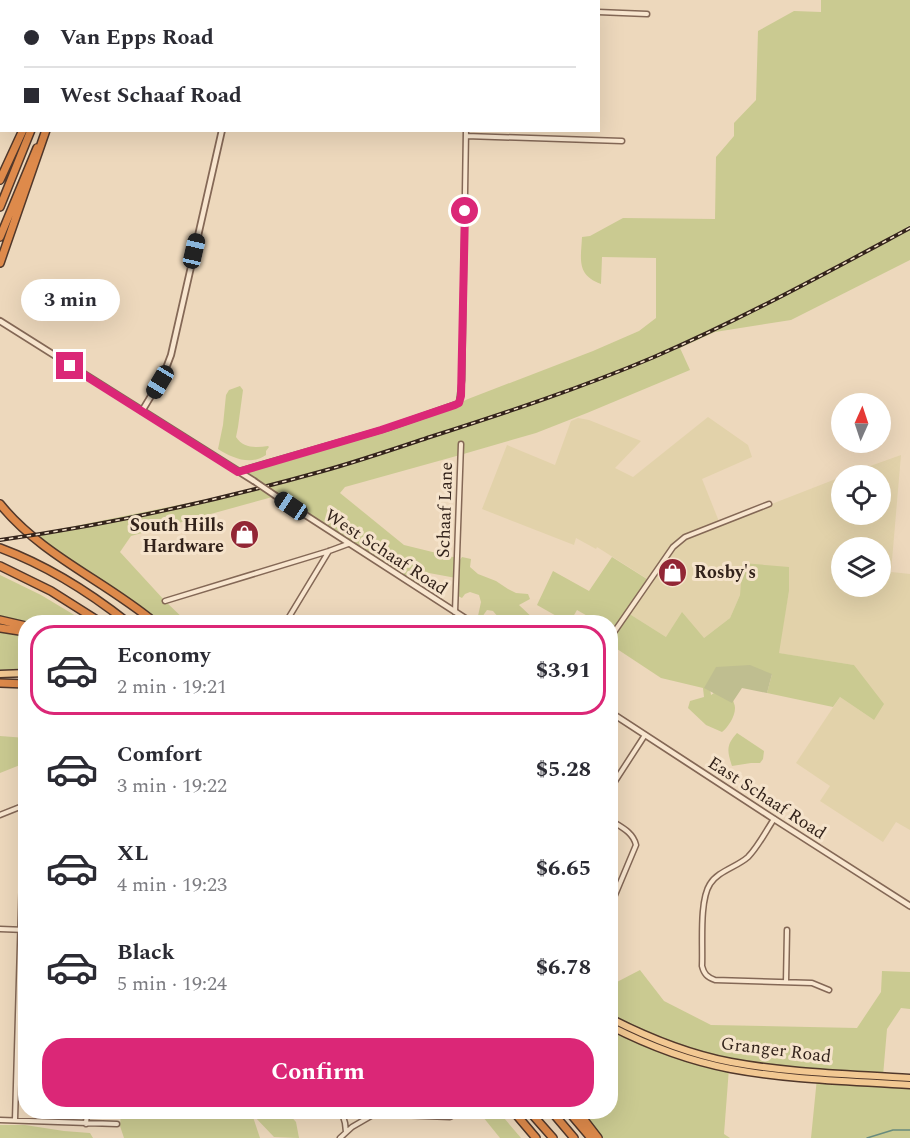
<!DOCTYPE html>
<meta charset="utf-8">
<style>
body{margin:0;font-family:Spectral,serif;background:#f7f7f7;color:#2b2b33;height:100vh;display:flex;flex-direction:column;font-size:22px;white-space:nowrap}
*{box-sizing:border-box;margin:0}
p{font-size:20px;color:#7c7c81}
.icon{flex:none;width:33px;height:33px;fill:none;stroke:currentColor;stroke-width:2;stroke-linecap:round;stroke-linejoin:round}
.map{position:relative;flex:1;overflow:hidden}
.details{position:absolute;left:18px;top:615px;width:600px;height:504px;display:flex;flex-direction:column;background:#fff;border-radius:24px;box-shadow:0 6px 24px #0002}
.details>*{flex:none}
.top-card{position:absolute;left:0px;top:0px;width:600px;height:132px;box-shadow:0 6px 24px #0002;display:grid;align-content:center;height:132px;padding:0 24px;background:#fff}
.needle{width:39px;rotate:3deg}
.tools{position:absolute;left:831px;top:393px;display:grid;gap:12px}
.tools a{display:grid;place-items:center;width:60px;height:60px;border-radius:50%;background:#fff;box-shadow:0 6px 24px #0002;font-size:30px}
.end{position:absolute;width:27px;height:27px;margin:-14px;border:8px solid #db2777;background:#fff;box-shadow:0 0 0 3px #fff}
.from{border-radius:50%}
.bubble{position:absolute;height:42px;border-radius:21px;background:#fff;box-shadow:0 6px 24px #0002;font-size:20px;font-weight:700;line-height:42px;text-align:center}
.car{position:absolute;width:18px;height:36px;margin:-18px -9px;border-radius:8px;box-shadow:0 0 4px 2px #0007;background:linear-gradient(#222 24%,#8ab4d8 0 40%,#222 0 76%,#8ab4d8 0 86%,#222 0)}
.top-card b{display:flex;align-items:center;gap:21px;height:57px;font-size:22px}
.top-card b+b{border-top:2px solid #e1e1e2}
.top-card i{width:15px;height:15px;background:#2b2b33}
ul{padding:10px 0 0;list-style:none}
li{display:flex;align-items:center;gap:18px;height:90px;margin:0 12px 9px;padding:0 12px;border:3px solid transparent;border-radius:24px}
li div{flex:1}
li b{display:block;font-size:22px}
li em{font-style:normal;font-weight:700}
li.active{border-color:#db2777}
li>.icon{width:54px;height:54px;stroke-width:1.5}
.cta{display:flex;gap:12px;margin-top:auto;padding:12px 24px}
.cta a{flex:1;height:69px;border-radius:24px;background:#db2777;color:#fff;font-size:24px;font-weight:700;line-height:69px;text-align:center}
.map>svg:first-child{display:block}
</style>
<div class="map">
<svg width="910" height="1138" viewBox="0 0 910 1138">
<rect width="100%" height="100%" fill="#edd8bc"/>
<path fill="#e2d2aa" fill-rule="evenodd" d="M708,417L748,445L752,457L702,479L720,524L841,477L842,514H880V476L845,475L901,455L891,572L910,574V830L896,822L883,842L820,801L830,786L796,763L840,697L874,720L854,665L778,653L789,591L742,563L740,595L730,618L704,638L666,637L628,613L649,580L597,547L596,549L576,538L574,545L482,509L507,445L555,465L571,421L578,418L589,420L641,441L615,468L633,477ZM842,548H880V586H842Z"/>
<path fill="#caca91" d="M821,0H910V260L791,320L715,332L680,348L690,370L587,413L536,433L460,455L345,487L340,493L404,545L457,558L456,578L429,573L418,589L276,496L131,536L120,552L165,601L187,622H154L31,535L262,488L238,472L388,428L455,405L468,399L593,351L639,331L656,318V258L602,257L601,284C576,275 581,259 582,237L590,236L623,218L715,219L716,157L734,136V123L756,100L758,31L794,11L821,12Z
M240,386L243,390L238,427L236,437C243,448 255,448 268,446L269,447L266,451V455C251,466 232,458 218,449L223,425L226,395L229,390Z
M462,557L471,559L470,567L478,574L496,581L508,589L516,593L528,594L530,599L519,605L537,622H513L510,618L503,616L499,618L493,611L487,610L482,617L478,616L481,602L479,595L470,592L465,594L462,598L458,596L460,560Z
M612,557L650,581L628,613L666,637L682,612L704,638L730,618L740,595L742,563L789,567V591L779,653L854,665L884,704L874,720L840,697L833,707L767,693L772,674L710,688L711,695L714,693L732,697C733,701 735,705 735,708C735,717 728,727 722,732L706,725L688,708L690,701L704,697L703,688L661,678L611,645V638L614,632L611,630L610,622H598L577,610L570,622H567L537,605L553,571L589,591Z
M0,575L41,595L86,622H28L0,616Z
M0,631L25,636V669L0,671Z
M737,733L764,751L763,759L760,763H751L732,766C727,751 726,745 737,733Z
M0,736L26,738L25,763L0,773Z
M640,970L664,1001L711,1025L857,1028L881,992L882,971L910,972V1009L901,1008L887,1029L883,1076L780,1069L692,1052L611,1018L610,982L615,983Z
M611,1026L642,1041L729,1068L724,1134L730,1138H598L578,1112H610Z
M817,1078L910,1085V1138H811Z
M121,1112H287L296,1122L299,1138L274,1137L252,1114L260,1138H124L120,1126Z
M479,1112H499L521,1138H500Z
M0,1125H25L64,1131L90,1133L93,1138H0Z"/>
<path fill="#bfbe90" d="M750,665L772,674L767,693L742,688L732,703L704,688L716,667Z"/>
<g fill="none" stroke-linecap="round" stroke-linejoin="round">
<path stroke="#688b7e" stroke-width="1.5" d="M867,1138L893,1130H910"/>
<defs>
<path id="minor" d="M22,2L23,0
M467,2V0
M566,2V0
M598,12L647,14
M0,57L2,53
M466,136L622,141
M239,471L388,428L459,403L462,380L466,130
M165,601L329,551L348,544
M455,612L461,444
M286,622L329,551
M610,638L673,547L685,537L769,504
M610,789L645,735
M0,815L25,805
M774,819C766,831 758,847 748,857C737,867 718,871 710,884C699,901 703,945 702,966C704,974 707,977 715,980L812,983L829,990
M610,820C621,827 633,832 636,845L610,907
M0,929L26,930
M786,982L787,930
M339,1112L347,1113L450,1117L459,1112
M342,1113L345,1123L346,1132
M0,1120L117,1124
M15,1120L24,805
M86,1124L87,1112
M340,1138L352,1127L371,1116"/>
<path id="tertiary" d="M251,2V0
M0,321L254,481
M142,411L163,376L171,355L222,130
M276,496L471,622
M610,712L774,819L910,906"/>
<path id="primary" d="M0,674L26,673
M610,1018C649,1038 689,1054 731,1062C790,1073 851,1074 910,1078
M610,1026C649,1046 689,1061 731,1069C790,1080 851,1081 910,1085"/>
<path id="motorway" d="M80,2L81,0
M96,2V0
M0,180L23,130
M0,207L31,130
M0,237L37,148
M0,263L46,130
M0,504C41,555 105,581 154,622
M0,548C46,565 89,592 127,622
M0,566L51,591L100,622
M0,620L26,626
M0,628L26,632
M0,683L26,684
M514,1112L536,1138
M530,1112L553,1138
M552,1112L574,1138
M569,1112L591,1138
M578,1112L598,1138"/>
</defs>
<use href="#minor" stroke="#846856" stroke-width="7"/>
<use href="#tertiary" stroke="#846856" stroke-width="8"/>
<use href="#primary" stroke="#51382b" stroke-width="9"/>
<use href="#motorway" stroke="#51382b" stroke-width="10"/>
<use href="#minor" stroke="#f8e6cf" stroke-width="4"/>
<use href="#tertiary" stroke="#f8e6cf" stroke-width="4.5"/>
<use href="#primary" stroke="#f2c892" stroke-width="6"/>
<use href="#motorway" stroke="#de8a4b" stroke-width="7"/>
<defs>
<path id="rail" d="M0,540C108,525 219,500 323,471C359,461 394,449 430,437C505,413 581,388 654,357C742,319 826,273 910,228"/>
</defs>
<use href="#rail" stroke="#33231b" stroke-width="4"/>
<use href="#rail" stroke="#f5e3cb" stroke-width="1.5" stroke-dasharray="4.5" stroke-linecap="butt"/>
<defs>
<path id="tertiary-bridge" d="M254,481L276,496"/>
</defs>
<use href="#tertiary-bridge" stroke="#846856" stroke-width="8" stroke-linecap="butt"/>
<use href="#tertiary-bridge" stroke="#f8e6cf" stroke-width="4.5"/>
</g>
<g fill="none" stroke-linecap="round" stroke-linejoin="round">
<path stroke="#db2777" stroke-width="8" d="M70,366L238,472L381,430L455,405L459,403L461,396L465,211"/>
</g>
<defs>
<symbol id="shop-disc" viewBox="-11 -11 22 22"><circle r="9.5" fill="#922635" stroke="#f5e3cb"/><path d="M-5-2.5h2.3a2.7 3.5 0 0 1 5.4 0H5L5.5 6h-11ZM-1.5-2.5h3a1.5 2.3 0 0 0-3 0Z" fill="#fff"/></symbol>
</defs>
<g fill-rule="evenodd">
<use href="#shop-disc" x="228" y="518" width="33" height="33"/>
<use href="#shop-disc" x="656" y="556" width="33" height="33"/>
</g>
<g text-anchor="middle" dominant-baseline="central" stroke-width="6" stroke-linejoin="round" paint-order="stroke">
<g font-size="18" fill="#33231b" stroke="#f5e3cb">
<text transform="translate(445 510) rotate(-88)">Schaaf Lane</text>
<text transform="translate(386 552) rotate(33)">West Schaaf Road</text>
<text transform="translate(767 798) rotate(33)">East Schaaf Road</text>
<text transform="translate(776 1050) rotate(7)">Granger Road</text>
</g>
<g font-size="18" font-weight="bold" fill="#33231b" stroke="#f5e3cb" text-anchor="end">
<text x="224" y="525">South Hills<tspan x="224" dy="21">Hardware</tspan></text>
<text x="694" y="572" text-anchor="start">Rosby's</text>
</g>
</g>
</svg>
<div class="tools">
<a><svg class="needle" viewBox="-14 -14 28 28"><path d="M0-13l5 13h-10z" fill="#e53935"/><path d="M0 13l5-13h-10z" fill="#7c7c81"/></svg></a>
<a><svg class="icon" aria-label="locate" viewBox="0 0 24 24"><circle cx="12" cy="12" r="6"/><path d="M12 2v4M12 18v4M2 12h4M18 12h4"/></svg></a>
<a><svg class="icon" aria-label="layers" viewBox="0 0 24 24"><path d="M12 4l9 5-9 5-9-5zM3 14l9 5 9-5"/></svg></a>
</div>
<i class="end from" style="left:465px;top:211px"></i>
<i class="end" style="left:70px;top:366px"></i>
<div class="bubble" style="left:21px;top:279px;width:99px">3 min</div>
<i class="car" style="left:194px;top:251px;rotate:13deg"></i>
<i class="car" style="left:160px;top:382px;rotate:211deg"></i>
<i class="car" style="left:291px;top:506px;rotate:304deg"></i>
<div class="top-card">
<b><i class="from"></i>Van Epps Road</b>
<b><i></i>West Schaaf Road</b>
</div>
<section class="details">
<ul>
<li class="active"><svg class="icon" aria-label="car" viewBox="0 0 24 24"><path d="M5 17H2v-5l4-1 3-4h7l3 4 3 1v5h-3M9 17h6M6 11h13"/><circle cx="7" cy="17" r="2"/><circle cx="17" cy="17" r="2"/></svg><div><b>Economy</b><p>2 min · 19:21</p></div><em>$3.91</em></li>
<li><svg class="icon" aria-label="car" viewBox="0 0 24 24"><path d="M5 17H2v-5l4-1 3-4h7l3 4 3 1v5h-3M9 17h6M6 11h13"/><circle cx="7" cy="17" r="2"/><circle cx="17" cy="17" r="2"/></svg><div><b>Comfort</b><p>3 min · 19:22</p></div><em>$5.28</em></li>
<li><svg class="icon" aria-label="car" viewBox="0 0 24 24"><path d="M5 17H2v-5l4-1 3-4h7l3 4 3 1v5h-3M9 17h6M6 11h13"/><circle cx="7" cy="17" r="2"/><circle cx="17" cy="17" r="2"/></svg><div><b>XL</b><p>4 min · 19:23</p></div><em>$6.65</em></li>
<li><svg class="icon" aria-label="car" viewBox="0 0 24 24"><path d="M5 17H2v-5l4-1 3-4h7l3 4 3 1v5h-3M9 17h6M6 11h13"/><circle cx="7" cy="17" r="2"/><circle cx="17" cy="17" r="2"/></svg><div><b>Black</b><p>5 min · 19:24</p></div><em>$6.78</em></li>
</ul>
<div class="cta"><a>Confirm</a></div>
</section>
</div>
